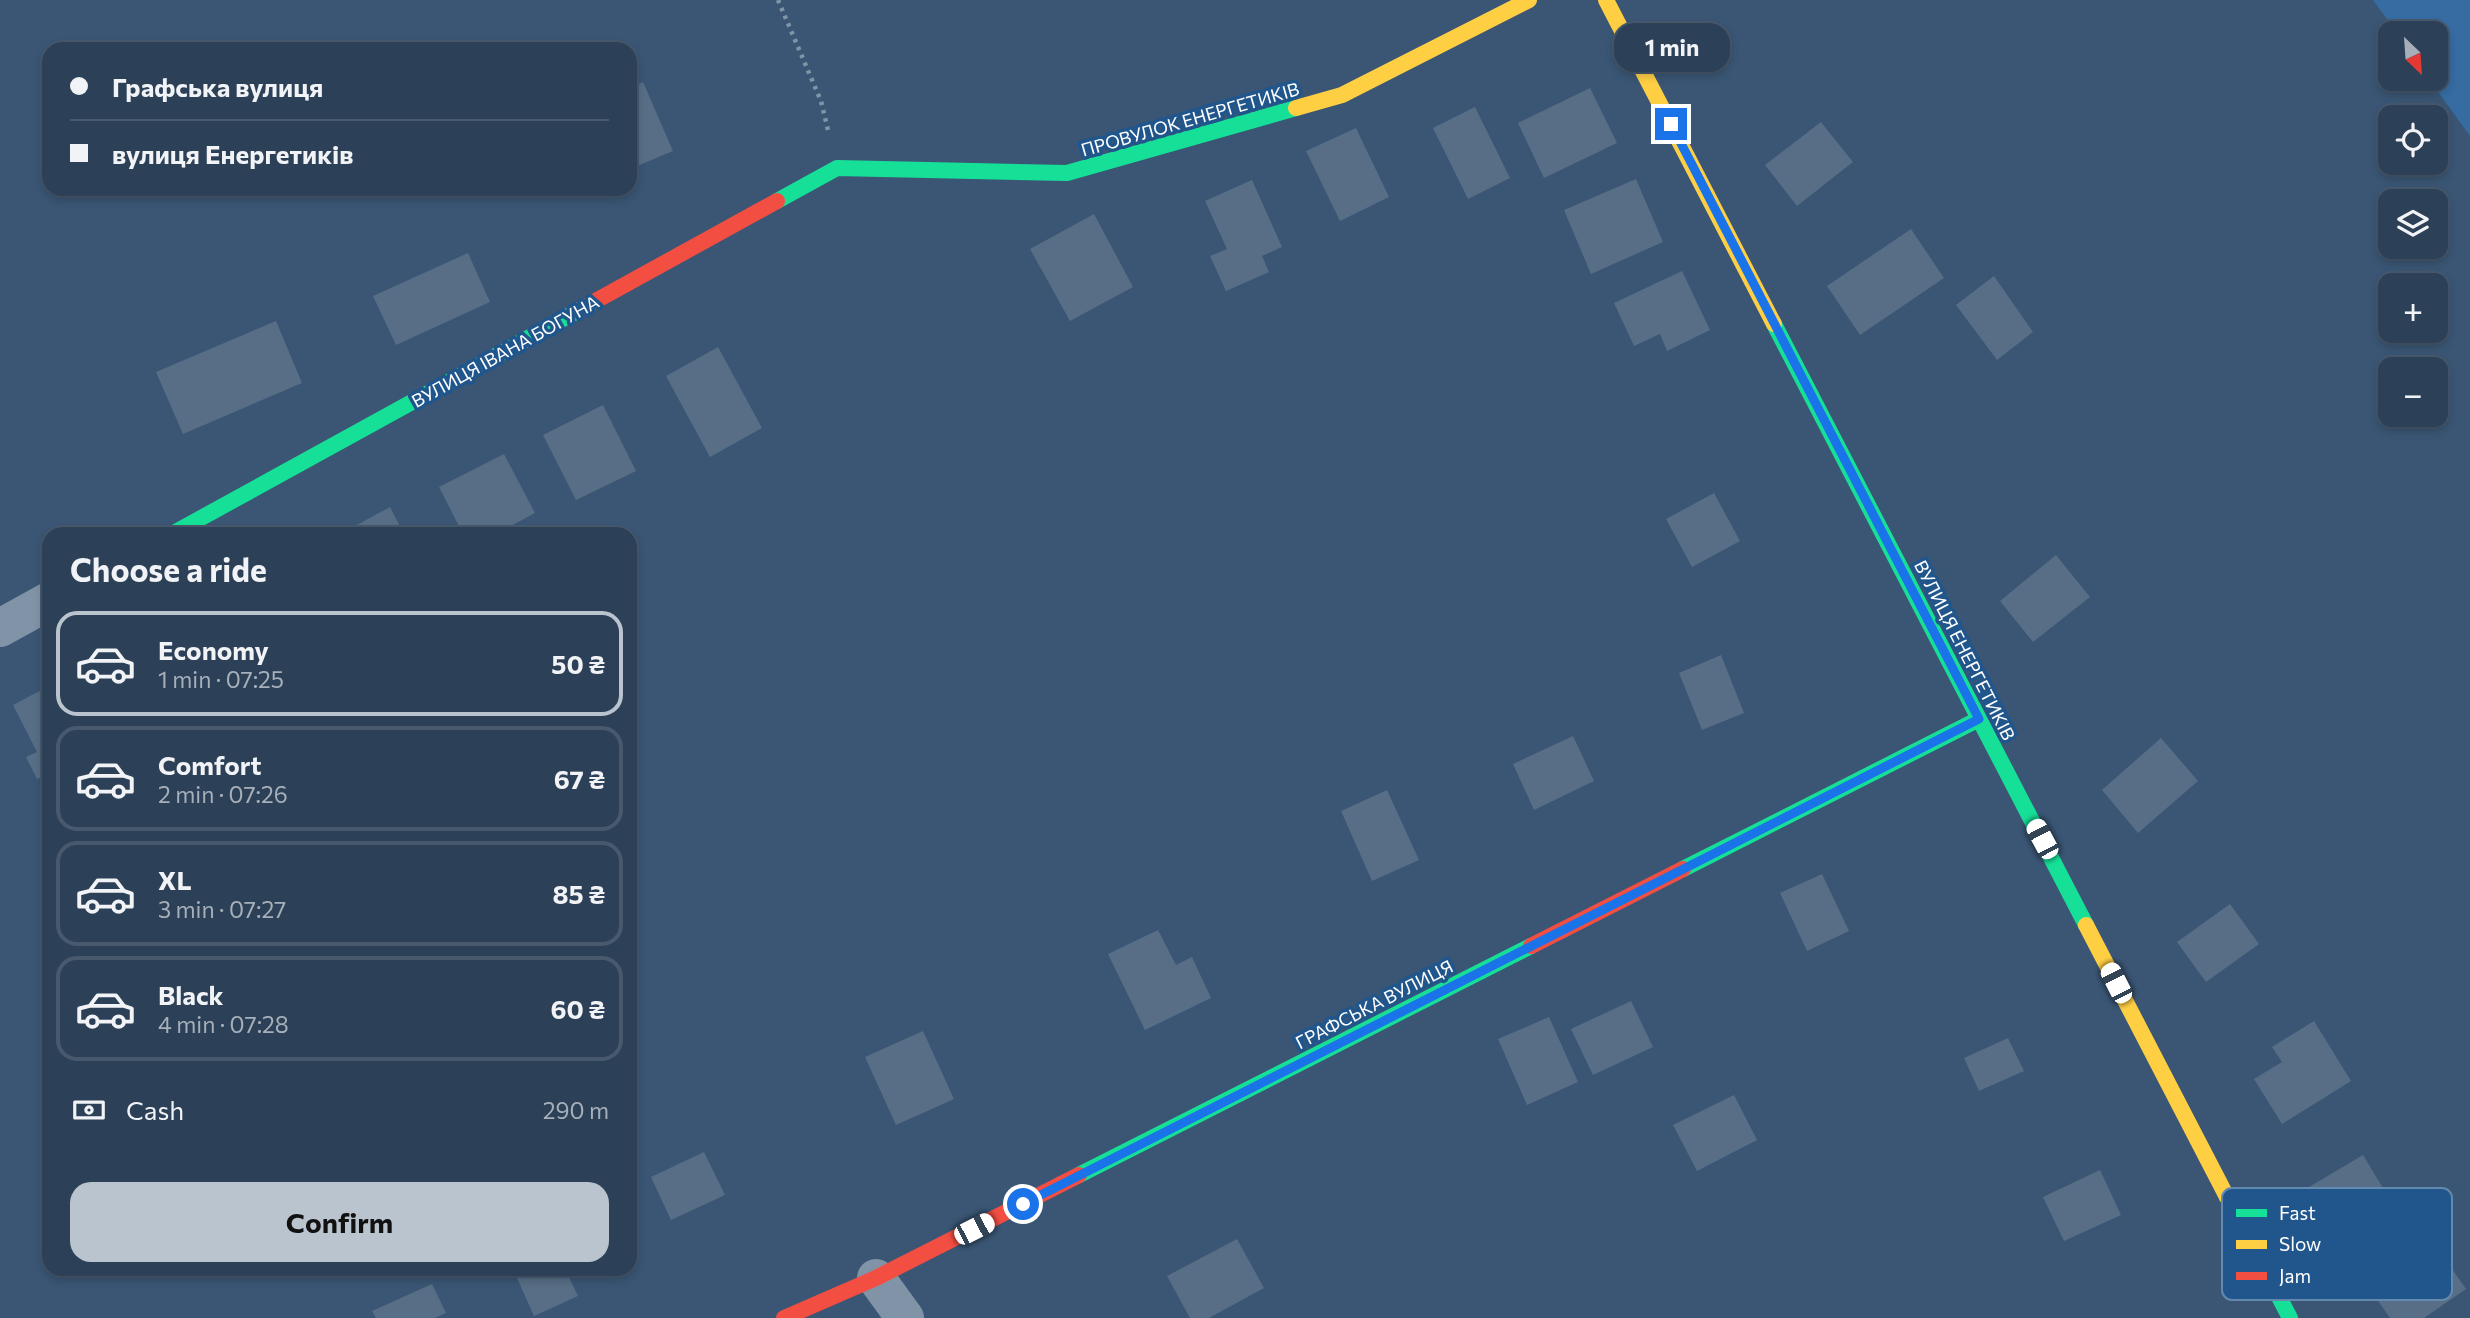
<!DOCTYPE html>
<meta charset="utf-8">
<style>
body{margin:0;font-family:Commissioner,sans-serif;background:#384b61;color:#f1f3f6;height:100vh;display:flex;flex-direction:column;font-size:26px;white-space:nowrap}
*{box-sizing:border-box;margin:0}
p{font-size:23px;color:#a6afba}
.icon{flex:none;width:38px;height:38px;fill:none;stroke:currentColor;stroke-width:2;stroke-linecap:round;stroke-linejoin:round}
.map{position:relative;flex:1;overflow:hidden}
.details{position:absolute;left:42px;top:527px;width:595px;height:749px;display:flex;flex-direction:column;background:#2c4057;border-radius:21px;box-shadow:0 4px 10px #0003,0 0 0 2px #48596d}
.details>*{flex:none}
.banner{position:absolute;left:42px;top:42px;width:595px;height:154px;border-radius:21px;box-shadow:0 4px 10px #0003,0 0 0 2px #48596d;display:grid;align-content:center;height:154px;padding:0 28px;background:#2c4057}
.needle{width:46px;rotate:155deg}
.tools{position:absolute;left:2378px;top:21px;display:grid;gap:14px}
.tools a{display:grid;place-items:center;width:70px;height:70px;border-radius:14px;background:#2c4057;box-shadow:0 4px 10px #0003,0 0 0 2px #48596d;font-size:35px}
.end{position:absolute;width:32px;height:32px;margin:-16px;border:9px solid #1a73e8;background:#fff;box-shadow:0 0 0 4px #fff}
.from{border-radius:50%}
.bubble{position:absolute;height:49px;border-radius:21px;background:#2c4057;box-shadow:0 4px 10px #0003,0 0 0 2px #48596d;font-size:23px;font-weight:700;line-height:49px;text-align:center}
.car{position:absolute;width:21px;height:42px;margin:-21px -10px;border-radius:9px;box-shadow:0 0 5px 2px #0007;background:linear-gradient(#fff 24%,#345 0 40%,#fff 0 76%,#345 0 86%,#fff 0)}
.banner b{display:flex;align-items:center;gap:24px;height:66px;font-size:26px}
.banner b+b{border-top:2px solid #48596d}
.banner i{width:18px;height:18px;background:#f1f3f6}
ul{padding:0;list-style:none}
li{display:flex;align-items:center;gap:21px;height:105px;margin:0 14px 10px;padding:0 14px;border:4px solid #48596d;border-radius:21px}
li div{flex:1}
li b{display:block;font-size:26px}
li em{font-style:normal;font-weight:700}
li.active{border-color:#bac4ce}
li>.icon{width:63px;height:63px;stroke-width:1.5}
h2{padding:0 28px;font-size:32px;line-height:84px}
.pay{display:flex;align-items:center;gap:18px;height:77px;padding:0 28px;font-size:26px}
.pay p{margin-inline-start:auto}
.action{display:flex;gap:14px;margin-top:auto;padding:14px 28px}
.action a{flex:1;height:80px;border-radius:21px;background:#bac4ce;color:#111;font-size:28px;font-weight:700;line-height:80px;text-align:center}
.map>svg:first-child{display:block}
</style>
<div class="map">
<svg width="2470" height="1318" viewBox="0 0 2470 1318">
<rect width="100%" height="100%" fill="#3a5674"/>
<path fill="#366ca2" d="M2373,0H2470V136L2429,79H2436V33H2397Z"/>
<path fill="#576e86" d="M643,82L673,151L630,169V88Z
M1590,88L1617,143L1544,178L1518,123Z
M1475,107L1510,178L1468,199L1433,128Z
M1821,122L1853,162L1797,206L1765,165Z
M1356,128L1389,197L1340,221L1306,151Z
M1636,179L1663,242L1591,274L1564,210Z
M1252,180L1282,247L1262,256L1269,272L1226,291L1210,256L1227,249L1205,201Z
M1094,214L1133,287L1070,321L1030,249Z
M1911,229L1944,278L1860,335L1827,286Z
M468,253L490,302L396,345L373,296Z
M1682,271L1710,330L1667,351L1660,334L1634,346L1614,303Z
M1994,276L2033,332L1997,360L1956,305Z
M276,321L302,383L183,434L156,372Z
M718,347L762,428L710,457L666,376Z
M603,405L636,471L576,500L543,435Z
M504,454L535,513L496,534H463L439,487Z
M1714,493L1740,541L1692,567L1666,519Z
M390,507L404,534H345L344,532Z
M2056,555L2090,597L2033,642L2000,601Z
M1721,655L1744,713L1702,730L1679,673Z
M49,686V774L37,779L26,757L37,752L13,705Z
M1573,736L1594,781L1534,810L1513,764Z
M2161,738L2198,781L2138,833L2102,790Z
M1387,790L1419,860L1372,881L1341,811Z
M1822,874L1849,931L1807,951L1780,893Z
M2230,904L2259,944L2206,982L2177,942Z
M1158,930L1176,965L1192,957L1211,998L1145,1030L1108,954Z
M1631,1001L1653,1047L1593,1075L1571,1029Z
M1549,1017L1578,1082L1527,1105L1498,1039Z
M2314,1021L2351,1081L2282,1124L2254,1079L2282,1062L2272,1047Z
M923,1031L954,1099L896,1125L865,1057Z
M2008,1038L2024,1071L1979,1091L1964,1058Z
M1734,1095L1757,1140L1697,1171L1673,1125Z
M704,1152L725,1195L671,1220L651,1177Z
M2363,1155L2389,1198L2334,1230L2309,1187Z
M2100,1170L2121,1215L2064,1241L2043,1197Z
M1237,1239L1264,1288L1209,1318H1190L1167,1276Z
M2443,1256L2466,1289L2424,1318H2390L2378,1301Z
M513,1269H565L578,1296L534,1316Z
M432,1284L446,1313L435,1318H376L372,1311Z"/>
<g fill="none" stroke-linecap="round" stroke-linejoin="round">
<path stroke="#8194a7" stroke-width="4.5" stroke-dasharray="3.5 5" stroke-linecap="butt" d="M778,0L821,101L828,130"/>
<path stroke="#8194a7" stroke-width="38" d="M0,628L49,601
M876,1278L905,1318"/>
<path stroke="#16e098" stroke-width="16" d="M777,201L837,168L1067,173L1296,108
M1774,324L2086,925
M172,534L581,309
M1683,869L1979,719
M1079,1175L1531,946
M2227,1197L2290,1318"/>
<path stroke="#ffcf43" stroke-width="16" d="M1606,0L1774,324
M1296,108L1342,95L1529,0
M2086,925L2227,1197"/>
<path stroke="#f24e42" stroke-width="16" d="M581,309L777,201
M1531,946L1683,869
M784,1318L876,1278L1079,1175"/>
</g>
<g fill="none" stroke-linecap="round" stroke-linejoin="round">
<path stroke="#1a73e8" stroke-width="9" d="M1023,1204L1979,719L1671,124"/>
</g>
<g text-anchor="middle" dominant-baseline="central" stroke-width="7" stroke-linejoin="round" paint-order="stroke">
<g font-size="18" fill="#fff" stroke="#21568c">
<text transform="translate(1190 119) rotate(-16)">ПРОВУЛОК ЕНЕРГЕТИКІВ</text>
<text transform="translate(505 351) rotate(-29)">ВУЛИЦЯ ІВАНА БОГУНА</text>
<text transform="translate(1965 650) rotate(63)">ВУЛИЦЯ ЕНЕРГЕТИКІВ</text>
<text transform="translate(1374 1004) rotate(-27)">ГРАФСЬКА ВУЛИЦЯ</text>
</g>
</g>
<rect x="2222" y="1188" width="230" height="112" rx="10" fill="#21568c" stroke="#6489ae" stroke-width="2"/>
<rect x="2236" y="1209" width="31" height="8" fill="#16e098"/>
<rect x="2236" y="1240" width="31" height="9" fill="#ffcf43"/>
<rect x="2236" y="1272" width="31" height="8" fill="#f24e42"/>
<g font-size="19" fill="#fff">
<text x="2279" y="1220">Fast</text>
<text x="2279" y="1251">Slow</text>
<text x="2279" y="1283">Jam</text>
</g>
</svg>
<div class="tools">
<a><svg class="needle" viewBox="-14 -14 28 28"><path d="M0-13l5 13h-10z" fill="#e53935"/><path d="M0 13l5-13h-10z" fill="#a6afba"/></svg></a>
<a><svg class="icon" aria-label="locate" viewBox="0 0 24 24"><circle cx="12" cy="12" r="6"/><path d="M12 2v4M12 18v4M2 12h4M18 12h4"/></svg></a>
<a><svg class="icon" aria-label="layers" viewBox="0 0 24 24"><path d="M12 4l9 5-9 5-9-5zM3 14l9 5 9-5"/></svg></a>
<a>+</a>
<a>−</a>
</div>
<i class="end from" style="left:1023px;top:1204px"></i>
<i class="end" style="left:1671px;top:124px"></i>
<div class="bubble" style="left:1614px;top:23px;width:116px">1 min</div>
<i class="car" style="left:2042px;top:839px;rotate:332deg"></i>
<i class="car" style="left:2116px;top:983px;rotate:333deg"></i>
<i class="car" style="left:974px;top:1229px;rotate:63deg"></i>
<div class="banner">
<b><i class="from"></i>Графська вулиця</b>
<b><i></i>вулиця Енергетиків</b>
</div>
<section class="details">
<h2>Choose a ride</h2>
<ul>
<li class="active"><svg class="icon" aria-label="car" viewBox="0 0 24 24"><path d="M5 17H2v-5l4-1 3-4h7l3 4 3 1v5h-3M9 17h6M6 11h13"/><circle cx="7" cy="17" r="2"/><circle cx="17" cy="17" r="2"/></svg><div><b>Economy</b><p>1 min · 07:25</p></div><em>50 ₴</em></li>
<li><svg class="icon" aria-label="car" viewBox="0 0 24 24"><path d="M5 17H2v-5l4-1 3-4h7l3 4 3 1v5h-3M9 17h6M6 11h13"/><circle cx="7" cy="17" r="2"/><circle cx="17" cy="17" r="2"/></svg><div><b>Comfort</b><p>2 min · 07:26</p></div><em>67 ₴</em></li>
<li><svg class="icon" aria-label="car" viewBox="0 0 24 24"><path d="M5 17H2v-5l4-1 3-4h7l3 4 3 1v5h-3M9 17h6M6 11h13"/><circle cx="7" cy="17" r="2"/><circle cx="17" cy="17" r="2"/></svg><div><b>XL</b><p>3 min · 07:27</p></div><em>85 ₴</em></li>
<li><svg class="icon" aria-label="car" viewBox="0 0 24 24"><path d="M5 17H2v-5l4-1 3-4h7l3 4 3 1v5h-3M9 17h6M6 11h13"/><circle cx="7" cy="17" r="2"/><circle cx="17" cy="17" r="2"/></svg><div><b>Black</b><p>4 min · 07:28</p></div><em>60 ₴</em></li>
</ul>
<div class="pay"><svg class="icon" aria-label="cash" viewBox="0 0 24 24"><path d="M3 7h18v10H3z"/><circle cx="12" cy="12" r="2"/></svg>Cash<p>290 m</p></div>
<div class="action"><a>Confirm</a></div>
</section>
</div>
